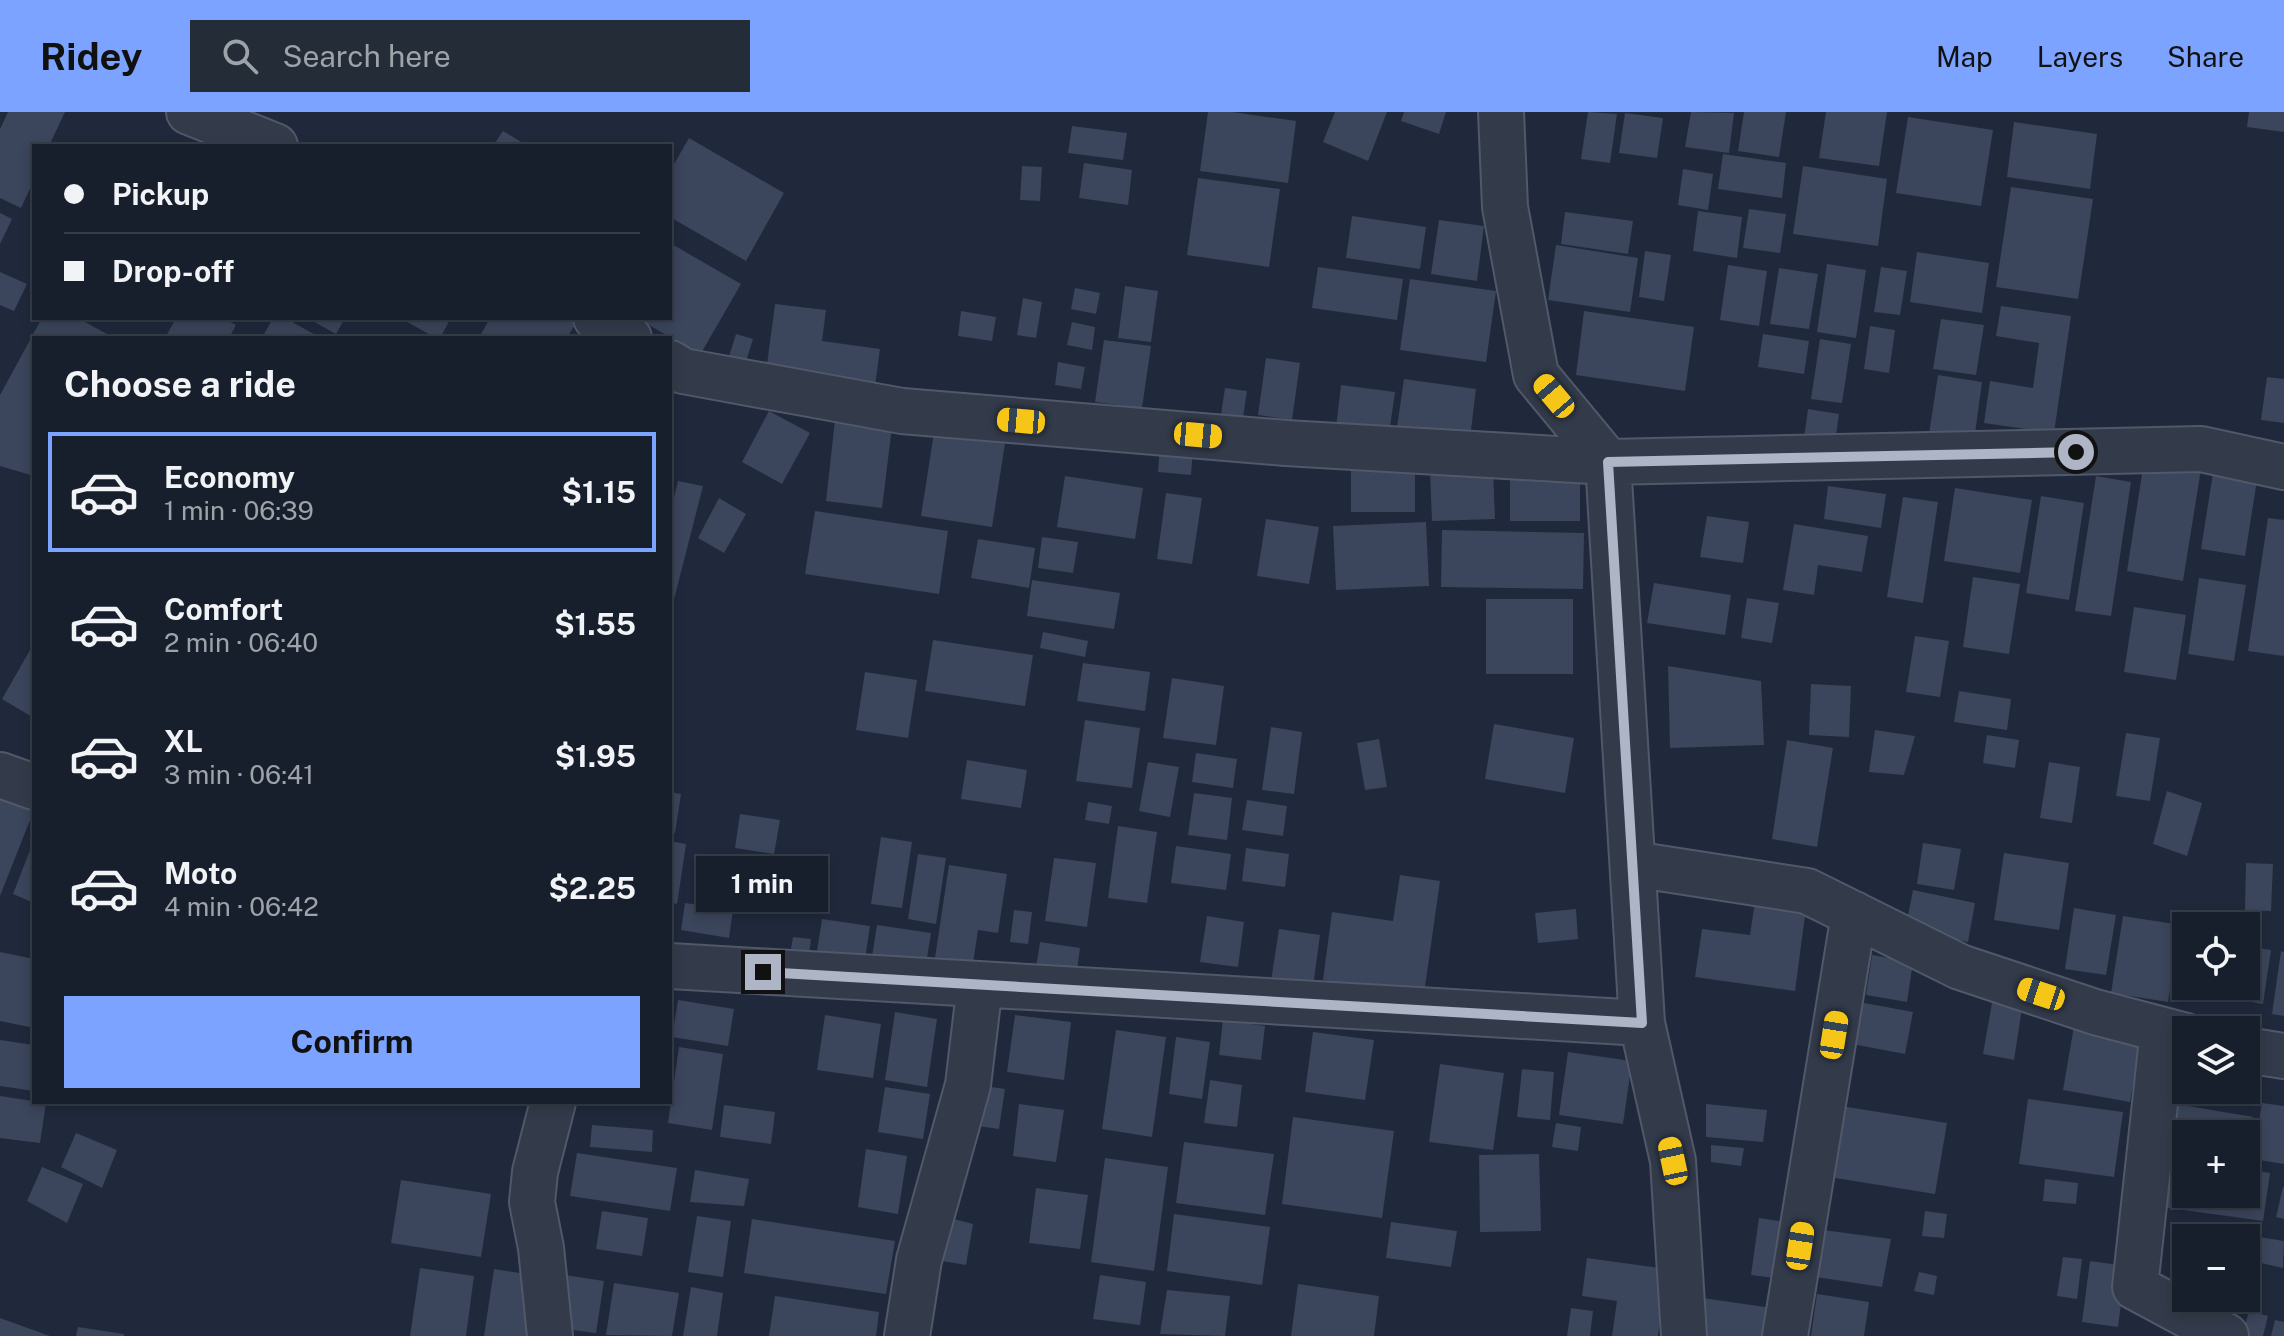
<!DOCTYPE html>
<meta charset="utf-8">
<style>
body{margin:0;font-family:"Public Sans",sans-serif;background:#242c38;color:#f1f3f6;height:100vh;display:flex;flex-direction:column;font-size:30px;white-space:nowrap}
*{box-sizing:border-box;margin:0}
p{font-size:26px;color:#9ea2a9}
.icon{flex:none;width:44px;height:44px;fill:none;stroke:currentColor;stroke-width:2;stroke-linecap:round;stroke-linejoin:round}
.map{position:relative;flex:1;overflow:hidden}
.drawer{position:absolute;left:32px;top:224px;width:640px;height:768px;display:flex;flex-direction:column;background:#171f2c;border-radius:0px;box-shadow:0 4px 12px #0003,0 0 0 2px #363d48}
.drawer>*{flex:none}
.banner{position:absolute;left:32px;top:32px;width:640px;height:176px;border-radius:0px;box-shadow:0 4px 12px #0003,0 0 0 2px #363d48;display:grid;align-content:center;height:176px;padding:0 32px;background:#171f2c}
.controls{position:absolute;left:2172px;top:800px;display:grid;gap:16px}
.controls a{display:grid;place-items:center;width:88px;height:88px;border-radius:0px;background:#171f2c;box-shadow:0 4px 12px #0003,0 0 0 2px #363d48;font-size:40px}
.end{position:absolute;width:36px;height:36px;margin:-18px;border:10px solid #adb5c7;background:#111;box-shadow:0 0 0 4px #111}
.from{border-radius:50%}
.bubble{position:absolute;height:56px;border-radius:0px;background:#171f2c;box-shadow:0 4px 12px #0003,0 0 0 2px #363d48;font-size:26px;font-weight:700;line-height:56px;text-align:center}
.car{position:absolute;width:24px;height:48px;margin:-24px -12px;border-radius:10px;box-shadow:0 0 6px 2px #0007;background:linear-gradient(#f5c518 24%,#345 0 40%,#f5c518 0 76%,#345 0 86%,#f5c518 0)}
.banner b{display:flex;align-items:center;gap:28px;height:76px;font-size:30px}
.banner b+b{border-top:2px solid #363d48}
.banner i{width:20px;height:20px;background:#f1f3f6}
ul{padding:0;list-style:none}
li{display:flex;align-items:center;gap:24px;height:120px;margin:0 16px 12px;padding:0 16px;border:4px solid transparent;border-radius:0px}
li div{flex:1}
li b{display:block;font-size:30px}
li em{font-style:normal;font-weight:700}
li.current{border-color:#7ba3ff}
li>.icon{width:72px;height:72px;stroke-width:1.5}
h2{padding:0 32px;font-size:36px;line-height:96px}
.cta{display:flex;gap:16px;margin-top:auto;padding:16px 32px}
.cta a{flex:1;height:92px;border-radius:0px;background:#7ba3ff;color:#111;font-size:32px;font-weight:700;line-height:92px;text-align:center}
header{display:flex;align-items:center;gap:48px;box-sizing:border-box;height:112px;padding:0 40px;background:#7ba3ff;color:#111}
header strong{font-size:38px}
nav{display:flex;gap:44px;margin-inline-start:auto;font-size:28px}
.search{width:560px;height:72px;background:#242c38;display:flex;align-items:center;gap:20px;box-sizing:border-box;padding:0 28px;border-radius:0px;color:#9ea2a9;font-size:30px}
.map>svg:first-child{display:block}
</style>
<header>
<strong>Ridey</strong>
<div class="search"><svg class="icon" aria-label="search" viewBox="0 0 24 24"><circle cx="10" cy="10" r="6"/><path d="M15 15l6 6"/></svg>Search here</div>
<nav><a>Map</a><a>Layers</a><a>Share</a></nav>
</header>
<div class="map">
<svg width="2284" height="1224" viewBox="0 0 2284 1224">
<rect width="100%" height="100%" fill="#1f293b"/>
<path fill="#3b455b" d="M8,0H65L49,34H34V68L21,96L0,86V17Z
M1208,0H1232L1296,9L1288,71L1200,59Z
M1335,0H1387L1368,49L1323,30Z
M1404,0H1446L1439,22L1401,9Z
M1588,0L1617,2L1610,51L1581,47Z
M1691,0L1734,1L1729,41L1685,35Z
M1744,0H1786L1779,45L1738,39Z
M1826,0H1887L1879,54L1819,46Z
M2249,0H2284V20L2247,15Z
M1625,1L1663,6L1657,46L1619,41Z
M1908,5L1993,18L1981,94L1896,81Z
M2014,10L2097,22L2090,77L2007,65Z
M1072,14L1127,21L1123,48L1068,41Z
M503,19L528,34H493Z
M689,26L784,81L746,149L670,105V59Z
M1723,42L1786,51L1782,86L1718,77Z
M1084,51L1132,58L1128,93L1079,86Z
M1022,54L1042,55L1040,89L1020,88Z
M1803,54L1887,67L1878,134L1793,122Z
M1683,57L1713,62L1708,98L1678,93Z
M1198,66L1280,77L1269,155L1187,143Z
M2011,75L2093,87L2078,187L1996,175Z
M1749,97L1786,102L1780,141L1743,136Z
M1698,99L1742,105L1737,146L1693,139Z
M1565,100L1633,109L1628,142L1561,132Z
M0,101L12,107L0,132Z
M1352,104L1426,115L1420,157L1346,146Z
M1439,108L1484,114L1477,169L1431,162Z
M670,131L741,172L700,243L637,206H670Z
M1556,133L1638,146L1630,200L1548,188Z
M1645,139L1671,143L1664,189L1639,185Z
M1917,140L1989,151L1982,201L1910,190Z
M1827,152L1866,158L1856,226L1817,220Z
M1728,153L1767,159L1759,214L1720,208Z
M1318,155L1403,167L1397,208L1312,196Z
M1881,155L1907,159L1900,203L1874,200Z
M1779,156L1818,162L1809,217L1770,212Z
M0,160L27,172L14,199L0,193Z
M1410,167L1496,179L1486,250L1400,238Z
M1125,174L1158,179L1151,230L1118,226Z
M1075,176L1100,181L1096,202L1071,197Z
M1023,186L1042,190L1036,226L1017,223Z
M775,192L826,198L822,229L880,237L875,274L766,260Z
M2001,194L2071,204L2054,321L1984,311L1990,269L2033,276L2039,231L1996,224Z
M961,199L996,205L992,229L958,224Z
M1584,199L1694,215L1685,279L1576,263Z
M42,206H78L114,226H34V364L0,354V283Z
M176,206H223L236,213L229,226H165Z
M273,206H285L321,226H262Z
M307,206H345L336,222Z
M400,206H451L440,226H436Z
M490,206H571L577,209L567,226H479Z
M1941,207L1984,213L1976,263L1933,257Z
M1072,210L1095,215L1092,238L1067,233Z
M1870,214L1895,218L1889,261L1864,257Z
M736,222L753,227L744,256L727,251Z
M1763,222L1809,229L1804,262L1758,255Z
M1820,227L1851,232L1842,291L1811,287Z
M1104,228L1151,234L1142,296L1095,290Z
M1266,246L1300,251L1292,308L1258,303Z
M1058,250L1085,255L1081,277L1055,273Z
M1938,263L1982,270L1974,329L1929,322Z
M2267,265L2284,267V311L2261,308Z
M1404,267L1476,277L1470,326L1397,315Z
M1341,273L1395,280L1389,322L1336,315Z
M1225,276L1247,279L1243,305L1221,302Z
M1808,297L1839,302L1835,331L1804,326Z
M769,299L810,321L782,372L742,350Z
M835,308L892,315L882,396L826,389Z
M935,314L1006,325L992,415L921,404Z
M1160,333L1193,336L1191,363L1158,360Z
M2144,349L2201,357L2183,469L2127,459Z
M1415,350V400H1351V351Z
M1510,355H1580V409H1510Z
M1493,357L1495,407L1432,409L1430,359Z
M2213,361L2257,368L2245,444L2201,437Z
M1065,364L1143,376L1135,427L1057,415Z
M2096,364L2131,370L2111,504L2075,499Z
M678,369L703,374L671,499L670,401Z
M1828,374L1886,382L1881,416L1824,407Z
M1955,376L2032,388L2020,461L1944,449Z
M1166,381L1202,386L1192,452L1157,447Z
M2041,384L2084,391L2069,488L2026,481Z
M1903,385L1938,390L1923,491L1887,485Z
M719,386L746,402L724,441L698,426Z
M815,399L948,419L939,482L805,462Z
M1707,404L1749,410L1743,451L1700,445Z
M2268,406L2284,408V544L2248,539Z
M1266,407L1319,415L1309,472L1257,464Z
M1426,410L1429,474L1336,478L1333,414Z
M1794,412L1868,424L1862,460L1818,453L1814,483L1783,478Z
M1442,418L1584,421L1583,477L1441,475Z
M1042,425L1078,430L1073,461L1038,456Z
M978,427L1035,436L1029,476L971,466Z
M1973,465L2020,472L2009,542L1963,535Z
M2199,466L2246,473L2234,549L2188,542Z
M1032,468L1120,481L1114,517L1027,504Z
M1654,471L1731,483L1725,523L1647,511Z
M1747,486L1779,491L1772,531L1741,526Z
M1486,487H1573V562H1486Z
M2134,495L2186,503L2176,568L2124,560Z
M1043,520L1088,529L1085,545L1040,536Z
M1915,524L1949,529L1940,585L1906,580Z
M933,528L1033,543L1025,594L925,579Z
M34,531V606L2,587Z
M1083,551L1150,560L1145,599L1077,589Z
M1668,554L1761,569L1764,633L1670,636Z
M865,560L917,568L908,626L856,618Z
M1172,566L1224,574L1216,633L1163,626Z
M1811,572L1851,574L1849,625L1809,623Z
M1959,579L2011,587L2007,618L1954,610Z
M1085,608L1140,616L1132,676L1076,669Z
M1494,612L1574,626L1565,681L1485,667Z
M1271,615L1302,620L1294,682L1262,678Z
M1875,618L1915,624L1904,663L1869,660Z
M2126,621L2160,626L2150,689L2116,684Z
M1987,623L2019,628L2015,656L1983,651Z
M1379,627L1387,675L1365,678L1357,631Z
M1787,628L1833,636L1817,735L1772,727Z
M1196,641L1237,647L1233,676L1192,670Z
M967,648L1027,658L1021,696L961,687Z
M1148,650L1179,655L1170,705L1139,699Z
M2049,650L2080,655L2072,711L2040,706Z
M0,674L34,688V698L0,784Z
M2167,679L2202,691L2187,744L2153,732Z
M670,680L681,682L675,721L670,720Z
M1194,681L1232,686L1227,728L1188,723Z
M1247,688L1287,694L1283,724L1242,718Z
M1088,690L1112,694L1109,712L1085,708Z
M740,702L780,708L774,742L735,736Z
M1118,714L1157,720L1147,791L1108,786Z
M881,725L912,730L902,796L871,792Z
M34,728V791L13,782Z
M670,729L686,732L677,792L670,790Z
M1923,731L1961,737L1954,778L1917,772Z
M1176,734L1231,742L1226,778L1171,771Z
M1246,736L1289,742L1285,775L1242,769Z
M2004,741L2069,751L2059,818L1994,808Z
M918,742L946,746L936,812L908,807Z
M1054,746L1096,751L1087,815L1045,809Z
M712,748L749,754L744,779L707,774Z
M2246,751L2273,752L2271,799L2245,798Z
M949,753L1007,762L998,821L978,818L971,865L933,859Z
M1400,763L1440,769L1424,882L1323,868L1332,800L1393,809Z
M1913,778L1975,791L1968,830L1905,818Z
M1755,789L1806,796L1795,879L1695,865L1702,817L1750,823Z
M685,791L733,798L729,826L681,818Z
M2074,796L2116,803L2106,863L2065,857Z
M1576,797L1578,827L1538,831L1535,801Z
M1014,798L1032,800L1028,832L1010,830Z
M1207,804L1244,810L1238,855L1200,850Z
M2123,804L2181,813L2168,890L2111,881Z
M822,807L870,814L865,847L817,839Z
M877,813L931,821L924,865L870,857Z
M1279,817L1320,823L1313,875L1271,869Z
M793,825L811,827L808,851L789,849Z
M1040,830L1080,836L1075,874L1034,868Z
M2246,834L2271,838L2263,892L2195,881L2196,874H2246Z
M2281,839L2284,840V904L2272,902Z
M0,840L34,847V916L0,909Z
M1872,843L1913,850L1907,890L1866,883Z
M1993,885L2023,890L2014,948L1983,942Z
M678,888L734,897L728,934L672,925Z
M1859,890L1913,900L1905,942L1852,932Z
M895,900L937,907L927,975L885,968Z
M825,903L881,912L873,966L817,958Z
M1015,903L1071,910L1064,968L1007,960Z
M1223,908L1265,914L1261,948L1219,943Z
M2074,914L2141,927L2130,990L2063,978Z
M1116,918L1166,925L1152,1025L1102,1017Z
M1313,920L1374,928L1365,988L1305,980Z
M1176,925L1210,930L1202,987L1169,982Z
M0,928L34,933V979L0,974Z
M679,935L723,942L712,1018L668,1011Z
M1568,940L1632,949L1623,1012L1559,1003Z
M2246,947L2259,949L2253,990L2216,985L2217,978H2246Z
M1440,952L1504,961L1493,1038L1429,1030Z
M1522,957L1554,960L1550,1008L1517,1005Z
M1210,968L1242,973L1237,1015L1204,1011Z
M977,973L1005,977L999,1017L970,1013Z
M885,975L930,982L923,1027L878,1020Z
M0,984L46,991L40,1031L0,1026Z
M2028,987L2123,1000L2114,1065L2019,1052Z
M2165,990L2253,1005L2248,1040H2246V1022H2186V1030L2159,1025Z
M2262,991L2284,994V1052L2253,1047Z
M1019,992L1064,998L1056,1050L1013,1044Z
M1706,992L1767,998L1763,1030L1706,1025Z
M724,993L775,1000L771,1032L720,1025Z
M1835,993L1947,1011L1935,1082L1823,1064Z
M1293,1005L1394,1019L1382,1106L1282,1092Z
M1556,1011L1581,1015L1578,1039L1552,1035Z
M592,1013L653,1018L652,1040L590,1035Z
M76,1021L117,1038L102,1076L61,1055Z
M1184,1030L1274,1042L1265,1103L1176,1091Z
M1711,1033L1744,1036L1741,1054L1711,1050Z
M866,1037L907,1044L898,1102L858,1095Z
M577,1041L677,1056L670,1099L570,1084Z
M1539,1042L1541,1119L1480,1120L1479,1043Z
M1105,1046L1168,1055L1154,1159L1091,1150Z
M2167,1046L2186,1049V1082H2246V1057L2270,1061L2263,1109L2162,1095Z
M42,1055L83,1072L67,1111L27,1089Z
M695,1058L749,1067L744,1094L690,1090Z
M2045,1067L2078,1071L2076,1092L2043,1089Z
M401,1068L491,1082L481,1145L391,1131Z
M2283,1075H2284V1107L2276,1105Z
M1036,1076L1088,1083L1080,1137L1029,1131Z
M602,1099L648,1106L642,1144L596,1137Z
M1925,1099L1947,1102L1944,1126L1922,1124Z
M1174,1102L1270,1115L1262,1173L1167,1159Z
M939,1103L973,1112L966,1153L930,1147Z
M697,1104L731,1109L723,1165L688,1160Z
M1759,1106L1791,1111L1783,1167L1751,1163Z
M752,1107L895,1129L886,1182L744,1161Z
M1391,1110L1457,1119L1451,1155L1386,1146Z
M1823,1118L1891,1127L1882,1175L1816,1165Z
M2259,1125L2284,1129L2283,1156L2252,1149Z
M2063,1145L2082,1147L2077,1187L2057,1184Z
M1587,1146L1667,1157L1658,1224H1612L1617,1189L1582,1184Z
M2090,1149L2126,1154L2118,1215L2082,1210Z
M420,1156L474,1164L466,1224H410Z
M494,1157L540,1164L531,1224H484Z
M1919,1160L1937,1164L1934,1183L1914,1179Z
M565,1163L604,1169L596,1221L557,1216Z
M1100,1163L1146,1170L1140,1213L1093,1207Z
M614,1171L679,1181L672,1224L606,1223Z
M1298,1172L1379,1184L1374,1224H1291Z
M691,1175L723,1181L717,1224H683Z
M1167,1178L1230,1184L1225,1224L1160,1222Z
M1817,1182L1869,1190L1864,1224H1811Z
M775,1184L879,1200L876,1224H769Z
M1696,1185L1772,1196L1768,1224H1691Z
M1571,1196L1593,1199L1590,1224H1567Z
M2249,1199L2268,1204L2263,1224H2242Z
M0,1206L50,1224H0Z
M2275,1208L2284,1210V1224H2271Z
M78,1215L124,1222V1224H76Z"/>
<g fill="none" stroke-linecap="round" stroke-linejoin="round">
<defs>
<path id="minor" d="M189,0L275,34
M1501,0L1505,95L1536,263L1608,350L1642,911L1673,1049L1684,1224
M596,206L629,226
M670,251L683,259L902,299L1286,331L1608,350L2201,337L2284,355
M0,663L34,675
M1633,752L1807,779L1960,855L2095,900L2186,924
M670,854L1642,911
M2163,918L2135,1175L2226,1224
M2246,938L2284,944
M550,1224L541,1136L532,1090L535,1060L553,990
M907,1224L919,1148L968,973L980,872
M1785,1224L1854,802"/>
</defs>
<use href="#minor" stroke="#505869" stroke-width="48"/>
<use href="#minor" stroke="#333b4b" stroke-width="44"/>
</g>
<g fill="none" stroke-linecap="round" stroke-linejoin="round">
<path stroke="#adb5c7" stroke-width="10" d="M763,860L1642,911L1608,350L2076,340"/>
</g>
</svg>
<div class="controls">
<a><svg class="icon" aria-label="locate" viewBox="0 0 24 24"><circle cx="12" cy="12" r="6"/><path d="M12 2v4M12 18v4M2 12h4M18 12h4"/></svg></a>
<a><svg class="icon" aria-label="layers" viewBox="0 0 24 24"><path d="M12 4l9 5-9 5-9-5zM3 14l9 5 9-5"/></svg></a>
<a>+</a>
<a>−</a>
</div>
<i class="end from" style="left:2076px;top:340px"></i>
<i class="end" style="left:763px;top:860px"></i>
<div class="bubble" style="left:696px;top:744px;width:132px">1 min</div>
<i class="car" style="left:1554px;top:284px;rotate:320deg"></i>
<i class="car" style="left:1021px;top:309px;rotate:275deg"></i>
<i class="car" style="left:1198px;top:323px;rotate:95deg"></i>
<i class="car" style="left:2041px;top:882px;rotate:288deg"></i>
<i class="car" style="left:1834px;top:923px;rotate:9deg"></i>
<i class="car" style="left:1673px;top:1049px;rotate:348deg"></i>
<i class="car" style="left:1800px;top:1134px;rotate:9deg"></i>
<div class="banner">
<b><i class="from"></i>Pickup</b>
<b><i></i>Drop-off</b>
</div>
<section class="drawer">
<h2>Choose a ride</h2>
<ul>
<li class="current"><svg class="icon" aria-label="car" viewBox="0 0 24 24"><path d="M5 17H2v-5l4-1 3-4h7l3 4 3 1v5h-3M9 17h6M6 11h13"/><circle cx="7" cy="17" r="2"/><circle cx="17" cy="17" r="2"/></svg><div><b>Economy</b><p>1 min · 06:39</p></div><em>$1.15</em></li>
<li><svg class="icon" aria-label="car" viewBox="0 0 24 24"><path d="M5 17H2v-5l4-1 3-4h7l3 4 3 1v5h-3M9 17h6M6 11h13"/><circle cx="7" cy="17" r="2"/><circle cx="17" cy="17" r="2"/></svg><div><b>Comfort</b><p>2 min · 06:40</p></div><em>$1.55</em></li>
<li><svg class="icon" aria-label="car" viewBox="0 0 24 24"><path d="M5 17H2v-5l4-1 3-4h7l3 4 3 1v5h-3M9 17h6M6 11h13"/><circle cx="7" cy="17" r="2"/><circle cx="17" cy="17" r="2"/></svg><div><b>XL</b><p>3 min · 06:41</p></div><em>$1.95</em></li>
<li><svg class="icon" aria-label="car" viewBox="0 0 24 24"><path d="M5 17H2v-5l4-1 3-4h7l3 4 3 1v5h-3M9 17h6M6 11h13"/><circle cx="7" cy="17" r="2"/><circle cx="17" cy="17" r="2"/></svg><div><b>Moto</b><p>4 min · 06:42</p></div><em>$2.25</em></li>
</ul>
<div class="cta"><a>Confirm</a></div>
</section>
</div>
